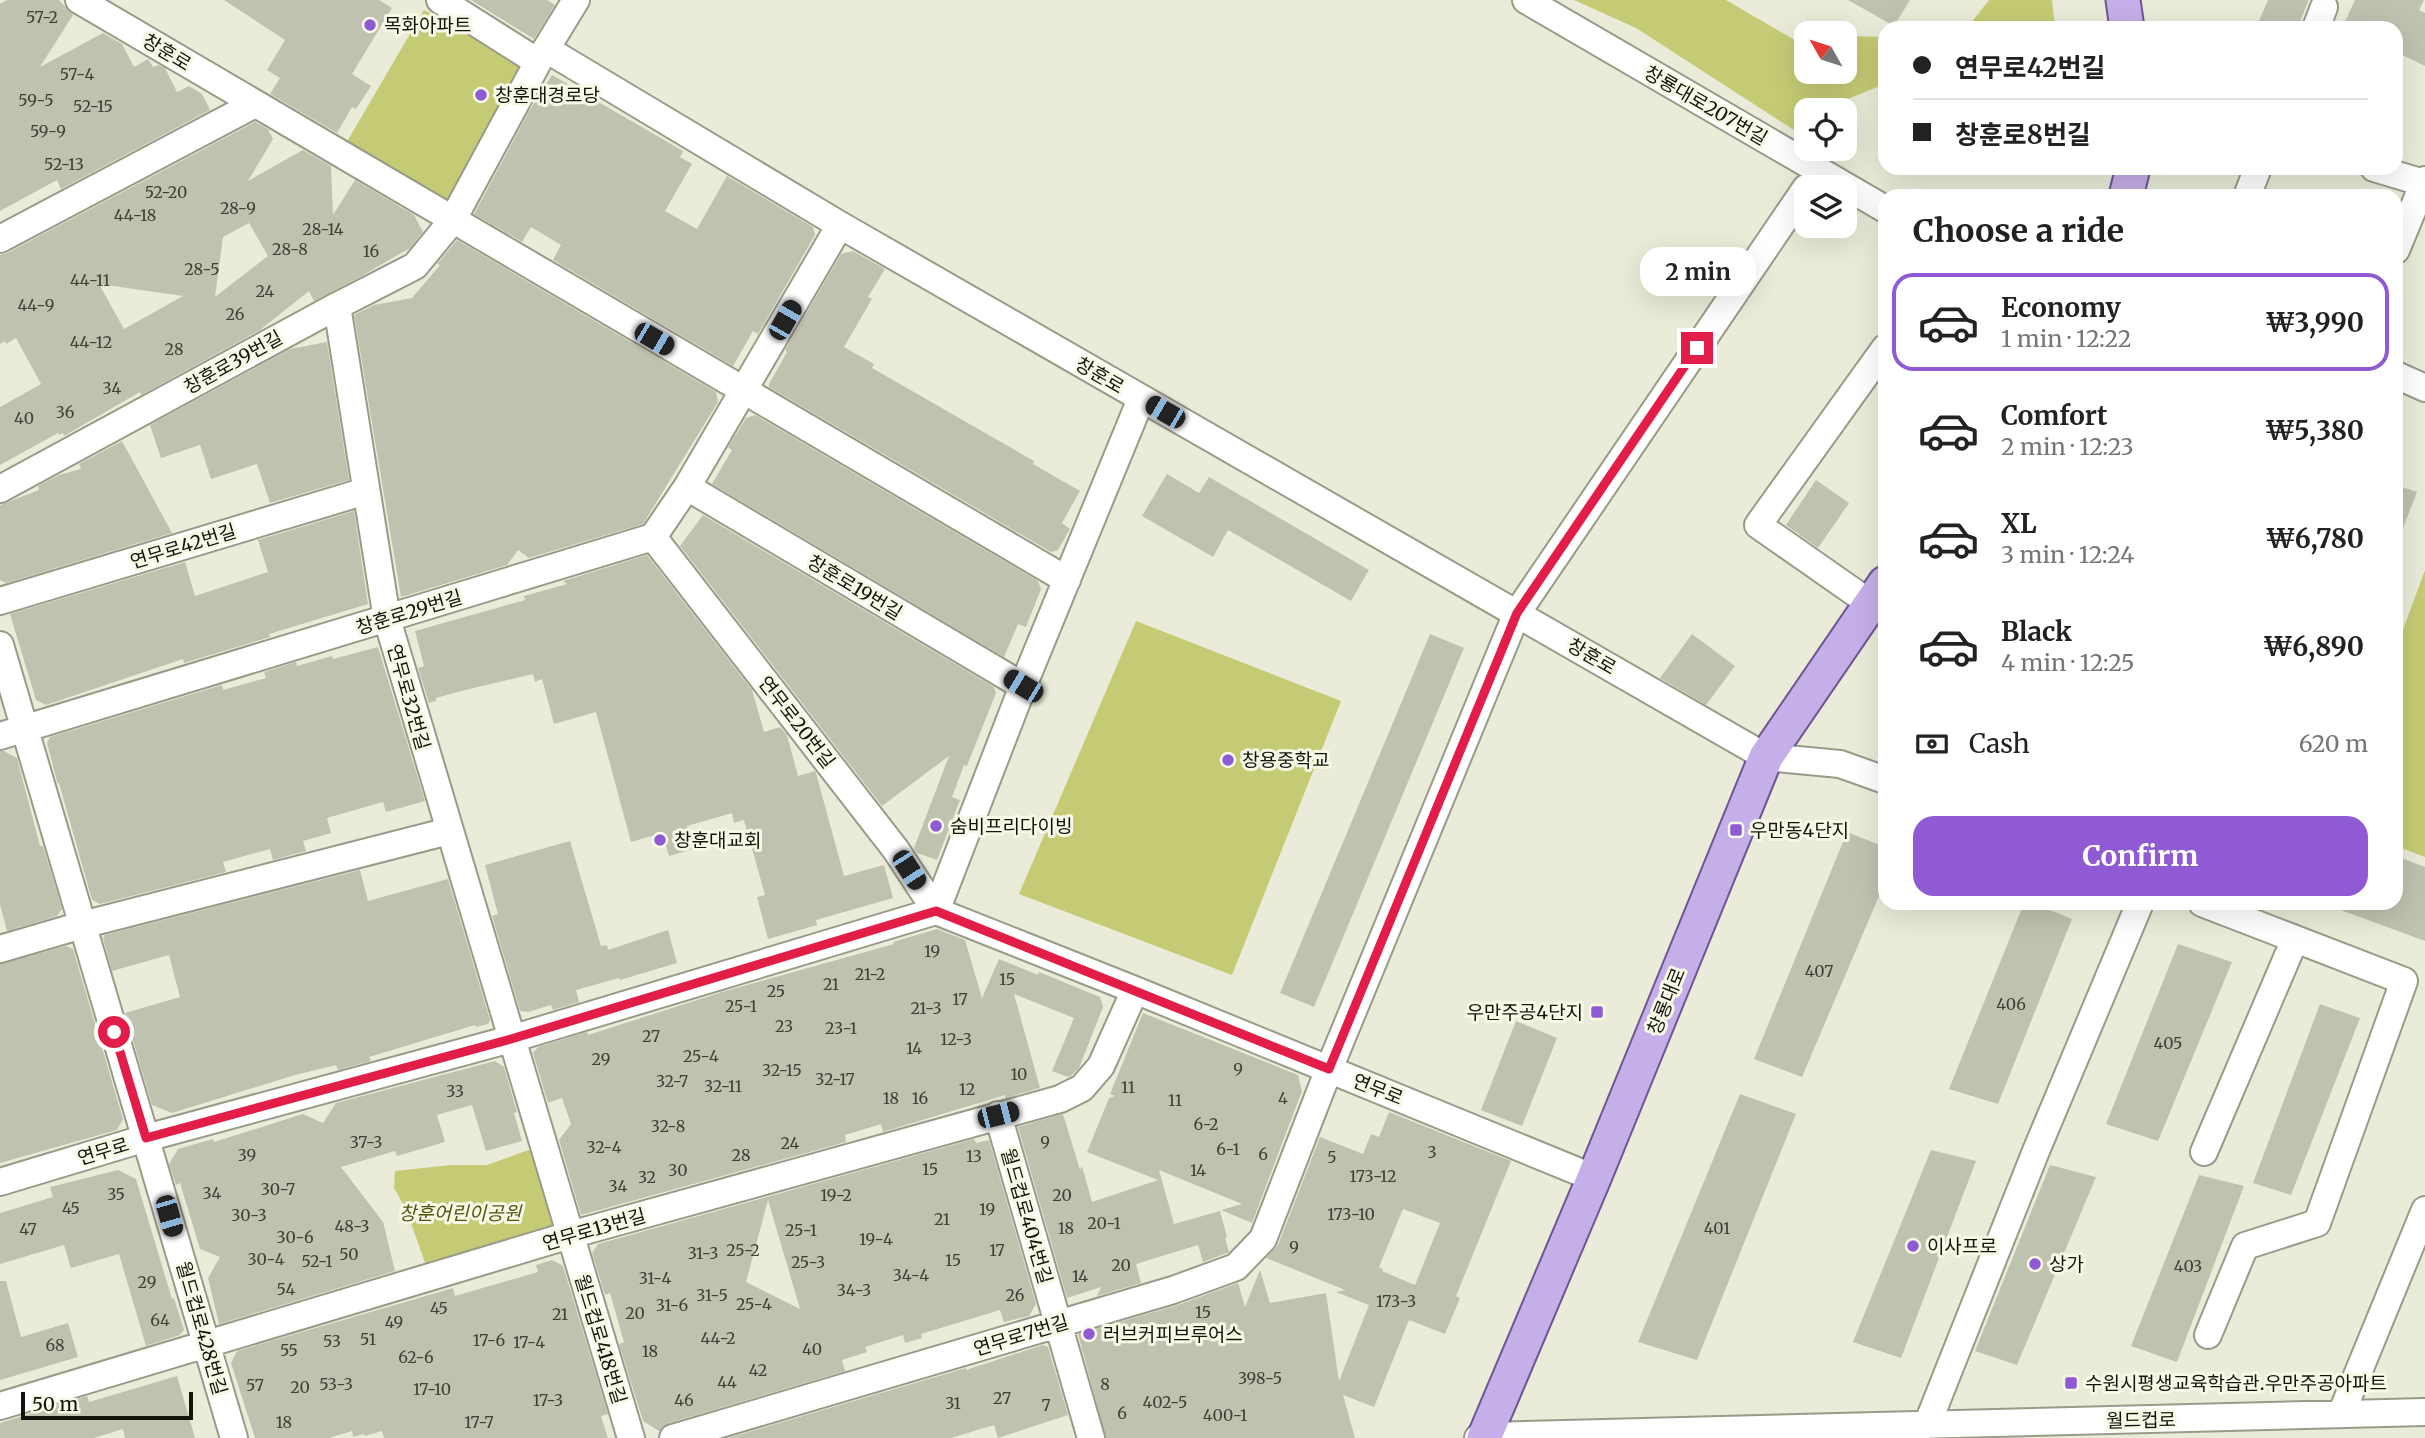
<!DOCTYPE html>
<meta charset="utf-8">
<style>
body{margin:0;font-family:Merriweather,"Noto Sans KR",serif;background:#f6f6f6;color:#222;height:100vh;display:flex;flex-direction:column;font-size:26px;white-space:nowrap}
*{box-sizing:border-box;margin:0}
p{font-size:23px;color:#767676}
.icon{flex:none;width:38px;height:38px;fill:none;stroke:currentColor;stroke-width:2;stroke-linecap:round;stroke-linejoin:round}
.map{position:relative;flex:1;overflow:hidden}
.drawer{position:absolute;left:1878px;top:189px;width:525px;height:721px;display:flex;flex-direction:column;background:#fff;border-radius:21px;box-shadow:0 7px 28px #0002}
.drawer>*{flex:none}
.hud{position:absolute;left:1878px;top:21px;width:525px;height:154px;border-radius:21px;box-shadow:0 7px 28px #0002;display:grid;align-content:center;height:154px;padding:0 35px;background:#fff}
.needle{width:46px;rotate:309deg}
.buttons{position:absolute;left:1794px;top:21px;display:grid;gap:14px}
.buttons a{display:grid;place-items:center;width:63px;height:63px;border-radius:14px;background:#fff;box-shadow:0 7px 28px #0002;font-size:35px}
.scale{position:absolute;left:21px;bottom:18px;width:172px;box-sizing:border-box;padding-left:7px;border:4px solid #14140e;border-top:0;font-size:19px;line-height:24px;white-space:nowrap;color:#14140e;-webkit-text-stroke:5px #f7f9e6;paint-order:stroke}
.end{position:absolute;width:32px;height:32px;margin:-16px;border:9px solid #e11d48;background:#fff;box-shadow:0 0 0 4px #fff}
.from{border-radius:50%}
.bubble{position:absolute;height:49px;border-radius:21px;background:#fff;box-shadow:0 7px 28px #0002;font-size:23px;font-weight:700;line-height:49px;text-align:center}
.car{position:absolute;width:21px;height:42px;margin:-21px -10px;border-radius:9px;box-shadow:0 0 5px 2px #0007;background:linear-gradient(#222 24%,#8ab4d8 0 40%,#222 0 76%,#8ab4d8 0 86%,#222 0)}
.hud b{display:flex;align-items:center;gap:24px;height:66px;font-size:26px}
.hud b+b{border-top:2px solid #e0e0e0}
.hud i{width:18px;height:18px;background:#222}
ul{padding:0;list-style:none}
li{display:flex;align-items:center;gap:21px;height:98px;margin:0 14px 10px;padding:0 21px;border:4px solid transparent;border-radius:21px}
li div{flex:1}
li b{display:block;font-size:26px}
li em{font-style:normal;font-weight:700}
li.selected{border-color:#8f5ad3}
li>.icon{width:63px;height:63px;stroke-width:1.5}
h2{padding:0 35px;font-size:32px;line-height:84px}
.pay{display:flex;align-items:center;gap:18px;height:77px;padding:0 35px;font-size:26px}
.pay p{margin-inline-start:auto}
.cta{display:flex;gap:14px;margin-top:auto;padding:14px 35px}
.cta a{flex:1;height:80px;border-radius:21px;background:#8f5ad3;color:#fff;font-size:28px;font-weight:700;line-height:80px;text-align:center}
.map>svg:first-child{display:block}
</style>
<div class="map">
<svg width="2425" height="1438" viewBox="0 0 2425 1438">
<rect width="100%" height="100%" fill="#eaecd9"/>
<path fill="#c5cb74" d="M1574,0H1726L1798,42L1806,41V72H1844L1845,36L1885,37V84L1820,110H1806V127L1800,134L1636,28Z
M1989,0H2052L2055,28H1967Z
M424,10L529,69L446,206L345,145Z
M2425,570V857L2396,846V649Z
M1136,621L1341,701L1232,975L1019,894Z
M534,1148L555,1232L429,1274L406,1209L394,1188L395,1171L451,1165H487Z"/>
<path fill="#c0c2b0" fill-rule="evenodd" d="M7,0H59L73,15L40,67L103,33L122,44L134,67L148,59L153,67L158,65L165,68L177,92L189,86L202,94L210,110L61,189L57,180L0,211V4Z
M224,0H379L392,8L352,74L371,86L356,109L352,107L337,133L270,94L280,78L267,70L285,40Z
M471,0H547L555,5L534,39Z
M1848,0H1910L1894,26Z
M2268,0H2309L2297,28H2256Z
M2355,0H2424L2419,10L2425,13V66L2396,52V28H2342Z
M552,75L683,151L680,157L692,164L665,211L697,229L727,176L813,227L815,235L758,334L753,331L733,366L553,260L561,245L531,227L522,242L474,214L528,113Z
M255,122L268,129L273,139L248,181L303,150L331,166L333,215L355,180L414,215L423,232L410,248L358,278L314,301L309,291L260,330L141,395L140,392L64,436L63,433L59,435L58,433L0,465V407L41,384L16,338L6,344L5,341L0,344V255L7,253ZM249,223L268,256L215,297L223,237ZM99,284L183,296L124,329Z
M457,240L716,392L718,402L643,524L529,558L518,550L507,565L401,597L354,315L374,305L412,298L440,265L437,264Z
M853,251L885,269L868,297L872,299L844,347L874,364L872,368L1034,461L1033,464L1080,491L1062,523L1070,529L1058,550L1051,552L769,387V384L787,352L785,350L841,254Z
M327,342L349,480L270,503L257,464L211,479L200,445L161,458L150,425L290,349Z
M755,415L1038,581L1041,589L1026,627L1018,624L1004,657L712,484L732,450L728,447L746,418Z
M122,441L172,533L175,532L6,583L0,580V505L39,490L38,486L59,475L81,469L79,464Z
M1167,474L1199,493L1209,477L1369,570L1351,601L1228,530L1213,557L1142,516Z
M1816,480L1849,503L1818,548L1786,525Z
M2396,485L2417,492L2397,544H2396Z
M354,511L368,604L269,634L270,637L184,663L183,659L46,705L36,700L10,614L185,562L195,596L268,572L258,540Z
M703,515L994,687L996,693L967,766L964,765L952,797L960,800L937,860L917,853L914,848L949,756L882,806L680,546Z
M647,555L752,690L764,732L780,727L787,735L798,776L815,771L816,773L844,876L884,865L893,898L816,920L817,925L768,939L757,897L765,895L744,820L734,823L732,813L687,826L693,849L669,856L662,833L631,842L596,712L554,724L542,679L535,682L533,674L465,690L436,698V701L429,703L418,668L424,666L415,631L525,600L524,596L567,584L563,581Z
M1430,634L1464,648L1314,1007L1280,993Z
M1692,634L1735,666L1706,705L1660,678Z
M378,647L425,801L386,812L383,802L327,818L331,833L303,841L306,851L273,860L270,849L223,862L226,872L100,904L92,900L59,783H57V781L47,743L50,737L222,685L223,690L266,678L264,672L296,662L297,666L332,656L333,659Z
M0,751H4L17,758L40,846H43L62,909L57,916L7,931L0,905Z
M1847,832L1885,847V882L1802,1077L1754,1059Z
M570,841L601,946L607,945L608,950L668,930L677,963L620,980L619,978L576,990L579,1002L553,1010L551,1005L528,1012L520,1011L492,916L498,914L485,865Z
M2396,856L2425,867V941L2327,905V903H2396Z
M360,870L368,901L448,879L490,1020L488,1024L476,1027L475,1025L369,1057L371,1061L338,1070L336,1065L295,1075L172,1113L152,1105L125,1013L180,997L169,955L112,971L103,938L105,935Z
M2024,903H2033L2072,919L1998,1104L1949,1089Z
M937,929L965,940L982,998L999,959L1038,975L1039,972L1100,997L1103,1007L1079,1068L1072,1075L1068,1077L1052,1071L1074,1018L1014,994L1040,1088L1006,1098L1005,1095L883,1132L881,1124L845,1135L846,1142L581,1215L559,1140L571,1124L562,1098L548,1103L533,1053L538,1047L587,1032L588,1035L722,992L894,944L893,942Z
M2178,944L2232,962L2158,1141L2106,1124Z
M66,946L73,949L123,1119L117,1130L0,1163V964Z
M2320,1004L2360,1018L2291,1195L2253,1183Z
M1143,1013L1298,1075L1302,1091L1252,1223L1221,1210L1242,1204L1159,1170L1174,1224L1220,1211L1227,1237L1225,1238L1229,1252L1227,1253L1203,1262L1198,1245L1136,1264L1141,1283L1097,1296L1101,1287L1067,1298L1018,1127L1063,1114L1080,1170L1082,1166L1092,1202L1158,1180L1087,1152L1109,1098L1115,1096L1110,1094Z
M1516,1021L1557,1038L1522,1126L1481,1110Z
M495,1061L504,1067L517,1112L514,1113L522,1141L486,1151L472,1105L437,1115L445,1142L397,1156L395,1151L341,1167L383,1222L395,1271L219,1324L208,1278L220,1257L200,1249L180,1183L176,1185L169,1164L178,1149L213,1139L214,1142L303,1114L323,1123L336,1103Z
M1740,1094L1796,1114L1697,1360L1638,1342Z
M1389,1112L1511,1161L1456,1296L1460,1298L1445,1334L1409,1320L1374,1407L1343,1395L1355,1438H1106L1078,1334L1178,1305L1238,1283L1245,1307L1260,1270L1270,1303L1326,1293L1339,1381L1369,1305L1336,1292L1345,1290L1266,1258L1278,1245L1320,1137L1363,1154L1371,1134L1379,1137ZM1403,1209L1440,1223L1415,1285L1382,1271L1383,1269L1379,1267Z
M974,1139L976,1143L989,1140L1036,1304L1029,1316L1004,1322L1000,1310L921,1334L922,1338L905,1343L903,1335L865,1347L867,1352L842,1360L845,1371L669,1423L659,1431L643,1421L619,1344L624,1342L610,1293L605,1295L592,1253L598,1244ZM768,1200L800,1309L746,1282Z
M1931,1150L1976,1161L1901,1358L1853,1342Z
M2050,1165L2096,1177L2017,1365L1975,1351Z
M118,1170L136,1179L172,1299L174,1298L184,1330L180,1335L146,1346L119,1254L71,1268L64,1245L0,1264V1213L53,1197L50,1187Z
M2199,1175L2244,1186L2177,1362L2131,1346Z
M552,1260L563,1266L608,1414L601,1416L608,1438H384L382,1431L365,1436L364,1434L353,1437L352,1431L329,1438H255L231,1363L237,1351L453,1288L455,1296L538,1272L536,1265Z
M0,1281H6L21,1337L68,1323L78,1357L0,1380Z
M1043,1345L1048,1347L1068,1415L998,1438L994,1425L951,1438H728L966,1368V1370Z
M177,1376L195,1438H125L123,1429L94,1438H0V1423L87,1396L89,1402Z"/>
<g fill="none" stroke-linecap="round" stroke-linejoin="round">
<defs>
<path id="minor" d="M79,0L1067,580
M440,0L538,62
M1526,0L1885,209
M2316,28L2324,7
M546,49L840,225L1766,757L1840,764L1885,780
M2374,168L2424,183
M2247,196L2258,168
M0,239L255,104
M2396,250L2425,180
M337,306L387,619L631,1438
M2396,375L2425,388
M687,487L1023,686
M0,489L337,306L415,266L452,221L538,62L576,0
M653,537L896,850L936,911
M0,601L366,491
M1871,604L1758,525L1885,348
M0,645L234,1438
M0,736L653,537L687,487L840,225
M2202,903L2404,981L2317,1223L2245,1246L2208,1335
M936,911L1023,686L1141,399
M0,949L82,925L449,831
M998,1115L1091,1438
M2204,1152L2295,939
M0,1182L146,1138L511,1039L936,911L1135,990L1594,1178
M0,1406L570,1235L1060,1099L1082,1088L1101,1066L1135,990
M2342,1412L2425,1210
M1927,1425L2036,1151L2140,903
M673,1438L1173,1290L1236,1267L1263,1239L1329,1069L1517,613L1806,188
M1478,1438L1485,1436L2425,1412"/>
<path id="major" d="M2123,0L2127,28
M2126,196L2133,168
M1484,1438L1594,1178L1766,757L1885,583"/>
</defs>
<use href="#minor" stroke="#999b89" stroke-width="30"/>
<use href="#major" stroke="#6e5692" stroke-width="37"/>
<use href="#minor" stroke="#fff" stroke-width="26"/>
<use href="#major" stroke="#c5afe8" stroke-width="33"/>
</g>
<g fill="none" stroke-linecap="round" stroke-linejoin="round">
<path stroke="#e11d48" stroke-width="9" d="M114,1032L146,1138L511,1039L936,911L1329,1069L1517,613L1697,348"/>
</g>
<g fill="#8f5ad3" stroke="#f7f9e6" stroke-width="2.5">
<circle cx="370" cy="25" r="7"/>
<circle cx="481" cy="95" r="7"/>
<circle cx="1228" cy="760" r="7"/>
<circle cx="936" cy="826" r="7"/>
<rect x="1729" y="823" width="14" height="14" rx="3.5"/>
<circle cx="660" cy="840" r="7"/>
<rect x="1590" y="1005" width="14" height="14" rx="3.5"/>
<circle cx="1913" cy="1246" r="7"/>
<circle cx="2035" cy="1264" r="7"/>
<circle cx="1089" cy="1334" r="7"/>
<rect x="2064" y="1376" width="14" height="14" rx="3.5"/>
</g>
<g text-anchor="middle" dominant-baseline="central" stroke-width="6" stroke-linejoin="round" paint-order="stroke">
<g font-size="16" fill="#3f4036">
<text x="42" y="17">57-2</text>
<text x="77" y="74">57-4</text>
<text x="36" y="100">59-5</text>
<text x="93" y="106">52-15</text>
<text x="48" y="131">59-9</text>
<text x="64" y="164">52-13</text>
<text x="166" y="192">52-20</text>
<text x="238" y="208">28-9</text>
<text x="135" y="215">44-18</text>
<text x="323" y="229">28-14</text>
<text x="290" y="249">28-8</text>
<text x="371" y="251">16</text>
<text x="202" y="269">28-5</text>
<text x="90" y="280">44-11</text>
<text x="265" y="291">24</text>
<text x="36" y="305">44-9</text>
<text x="235" y="314">26</text>
<text x="91" y="342">44-12</text>
<text x="174" y="349">28</text>
<text x="112" y="388">34</text>
<text x="65" y="412">36</text>
<text x="24" y="418">40</text>
<text x="932" y="951">19</text>
<text x="1819" y="971">407</text>
<text x="870" y="974">21-2</text>
<text x="1007" y="979">15</text>
<text x="831" y="984">21</text>
<text x="776" y="991">25</text>
<text x="960" y="999">17</text>
<text x="2011" y="1004">406</text>
<text x="741" y="1006">25-1</text>
<text x="926" y="1008">21-3</text>
<text x="784" y="1026">23</text>
<text x="841" y="1028">23-1</text>
<text x="651" y="1036">27</text>
<text x="956" y="1039">12-3</text>
<text x="2168" y="1043">405</text>
<text x="914" y="1048">14</text>
<text x="701" y="1056">25-4</text>
<text x="601" y="1059">29</text>
<text x="1238" y="1069">9</text>
<text x="782" y="1070">32-15</text>
<text x="1019" y="1074">10</text>
<text x="835" y="1079">32-17</text>
<text x="672" y="1081">32-7</text>
<text x="723" y="1086">32-11</text>
<text x="1128" y="1087">11</text>
<text x="967" y="1089">12</text>
<text x="455" y="1091">33</text>
<text x="891" y="1098">18</text>
<text x="920" y="1098">16</text>
<text x="1283" y="1098">4</text>
<text x="1175" y="1100">11</text>
<text x="1206" y="1124">6-2</text>
<text x="668" y="1126">32-8</text>
<text x="366" y="1142">37-3</text>
<text x="1045" y="1142">9</text>
<text x="790" y="1143">24</text>
<text x="604" y="1147">32-4</text>
<text x="1228" y="1149">6-1</text>
<text x="1432" y="1152">3</text>
<text x="1263" y="1154">6</text>
<text x="247" y="1155">39</text>
<text x="741" y="1155">28</text>
<text x="974" y="1156">13</text>
<text x="1332" y="1157">5</text>
<text x="930" y="1169">15</text>
<text x="678" y="1170">30</text>
<text x="1198" y="1170">14</text>
<text x="1373" y="1176">173-12</text>
<text x="647" y="1177">32</text>
<text x="618" y="1186">34</text>
<text x="278" y="1189">30-7</text>
<text x="212" y="1193">34</text>
<text x="116" y="1194">35</text>
<text x="836" y="1195">19-2</text>
<text x="1062" y="1195">20</text>
<text x="71" y="1208">45</text>
<text x="987" y="1209">19</text>
<text x="1351" y="1214">173-10</text>
<text x="249" y="1215">30-3</text>
<text x="942" y="1219">21</text>
<text x="1104" y="1223">20-1</text>
<text x="352" y="1226">48-3</text>
<text x="1066" y="1228">18</text>
<text x="1717" y="1228">401</text>
<text x="28" y="1229">47</text>
<text x="801" y="1230">25-1</text>
<text x="295" y="1237">30-6</text>
<text x="876" y="1239">19-4</text>
<text x="1294" y="1247">9</text>
<text x="743" y="1250">25-2</text>
<text x="997" y="1250">17</text>
<text x="703" y="1253">31-3</text>
<text x="349" y="1254">50</text>
<text x="266" y="1259">30-4</text>
<text x="953" y="1260">15</text>
<text x="317" y="1261">52-1</text>
<text x="808" y="1262">25-3</text>
<text x="1121" y="1265">20</text>
<text x="2188" y="1266">403</text>
<text x="911" y="1275">34-4</text>
<text x="1080" y="1276">14</text>
<text x="655" y="1278">31-4</text>
<text x="147" y="1282">29</text>
<text x="286" y="1289">54</text>
<text x="854" y="1290">34-3</text>
<text x="712" y="1295">31-5</text>
<text x="1015" y="1295">26</text>
<text x="1396" y="1301">173-3</text>
<text x="754" y="1304">25-4</text>
<text x="672" y="1305">31-6</text>
<text x="439" y="1308">45</text>
<text x="1203" y="1312">15</text>
<text x="635" y="1313">20</text>
<text x="560" y="1314">21</text>
<text x="160" y="1320">64</text>
<text x="394" y="1322">49</text>
<text x="718" y="1338">44-2</text>
<text x="368" y="1339">51</text>
<text x="489" y="1340">17-6</text>
<text x="332" y="1341">53</text>
<text x="529" y="1342">17-4</text>
<text x="55" y="1345">68</text>
<text x="812" y="1349">40</text>
<text x="289" y="1350">55</text>
<text x="650" y="1351">18</text>
<text x="416" y="1357">62-6</text>
<text x="758" y="1370">42</text>
<text x="1260" y="1378">398-5</text>
<text x="727" y="1382">44</text>
<text x="336" y="1384">53-3</text>
<text x="1105" y="1384">8</text>
<text x="255" y="1385">57</text>
<text x="300" y="1387">20</text>
<text x="432" y="1389">17-10</text>
<text x="1002" y="1398">27</text>
<text x="548" y="1400">17-3</text>
<text x="684" y="1400">46</text>
<text x="1165" y="1402">402-5</text>
<text x="953" y="1403">31</text>
<text x="1046" y="1405">7</text>
<text x="1122" y="1413">6</text>
<text x="1225" y="1415">400-1</text>
<text x="284" y="1422">18</text>
<text x="479" y="1422">17-7</text>
</g>
<g font-size="19" fill="#14140e" stroke="#f7f9e6" text-anchor="start">
<text x="384" y="25">목화아파트</text>
<text x="495" y="95">창훈대경로당</text>
<text x="1242" y="760">창용중학교</text>
<text x="950" y="826">숨비프리다이빙</text>
<text x="1750" y="830">우만동4단지</text>
<text x="674" y="840">창훈대교회</text>
<text x="1583" y="1012" text-anchor="end">우만주공4단지</text>
<text x="1927" y="1246">이사프로</text>
<text x="2049" y="1264">상가</text>
<text x="1103" y="1334">러브커피브루어스</text>
<text x="2085" y="1383">수원시평생교육학습관.우만주공아파트</text>
</g>
<g font-size="19" fill="#14140e" stroke="#f7f9e6">
<text transform="translate(167 52) rotate(31)">창훈로</text>
<text transform="translate(1706 105) rotate(30)">창룡대로207번길</text>
<text transform="translate(233 362) rotate(-29)">창훈로39번길</text>
<text transform="translate(1100 375) rotate(30)">창훈로</text>
<text transform="translate(183 546) rotate(-17)">연무로42번길</text>
<text transform="translate(855 587) rotate(31)">창훈로19번길</text>
<text transform="translate(409 612) rotate(-17)">창훈로29번길</text>
<text transform="translate(1592 656) rotate(30)">창훈로</text>
<text transform="translate(409 697) rotate(74)">연무로32번길</text>
<text transform="translate(797 722) rotate(52)">연무로20번길</text>
<text transform="translate(1666 1001) rotate(-68)">창룡대로</text>
<text transform="translate(1378 1089) rotate(22)">연무로</text>
<text transform="translate(103 1151) rotate(-17)">연무로</text>
<text transform="translate(1027 1216) rotate(74)">월드컵로404번길</text>
<text transform="translate(594 1229) rotate(-16)">연무로13번길</text>
<text transform="translate(202 1328) rotate(74)">월드컵로428번길</text>
<text transform="translate(1021 1335) rotate(-17)">연무로7번길</text>
<text transform="translate(601 1339) rotate(73)">월드컵로418번길</text>
<text transform="translate(2141 1420) rotate(-1)">월드컵로</text>
</g>
<g font-size="19" font-style="italic" fill="#52540d" stroke="#f7f9e6">
<text x="460" y="1213">창훈어린이공원</text>
</g>
</g>
</svg>
<div class="buttons">
<a><svg class="needle" viewBox="-14 -14 28 28"><path d="M0-13l5 13h-10z" fill="#e53935"/><path d="M0 13l5-13h-10z" fill="#767676"/></svg></a>
<a><svg class="icon" aria-label="locate" viewBox="0 0 24 24"><circle cx="12" cy="12" r="6"/><path d="M12 2v4M12 18v4M2 12h4M18 12h4"/></svg></a>
<a><svg class="icon" aria-label="layers" viewBox="0 0 24 24"><path d="M12 4l9 5-9 5-9-5zM3 14l9 5 9-5"/></svg></a>
</div>
<div class="scale">50 m</div>
<i class="end from" style="left:114px;top:1032px"></i>
<i class="end" style="left:1697px;top:348px"></i>
<div class="bubble" style="left:1640px;top:247px;width:116px">2 min</div>
<i class="car" style="left:785px;top:320px;rotate:30deg"></i>
<i class="car" style="left:654px;top:339px;rotate:120deg"></i>
<i class="car" style="left:1165px;top:412px;rotate:300deg"></i>
<i class="car" style="left:1023px;top:686px;rotate:301deg"></i>
<i class="car" style="left:909px;top:870px;rotate:147deg"></i>
<i class="car" style="left:998px;top:1115px;rotate:76deg"></i>
<i class="car" style="left:169px;top:1216px;rotate:164deg"></i>
<div class="hud">
<b><i class="from"></i>연무로42번길</b>
<b><i></i>창훈로8번길</b>
</div>
<section class="drawer">
<h2>Choose a ride</h2>
<ul>
<li class="selected"><svg class="icon" aria-label="car" viewBox="0 0 24 24"><path d="M5 17H2v-5l4-1 3-4h7l3 4 3 1v5h-3M9 17h6M6 11h13"/><circle cx="7" cy="17" r="2"/><circle cx="17" cy="17" r="2"/></svg><div><b>Economy</b><p>1 min · 12:22</p></div><em>₩3,990</em></li>
<li><svg class="icon" aria-label="car" viewBox="0 0 24 24"><path d="M5 17H2v-5l4-1 3-4h7l3 4 3 1v5h-3M9 17h6M6 11h13"/><circle cx="7" cy="17" r="2"/><circle cx="17" cy="17" r="2"/></svg><div><b>Comfort</b><p>2 min · 12:23</p></div><em>₩5,380</em></li>
<li><svg class="icon" aria-label="car" viewBox="0 0 24 24"><path d="M5 17H2v-5l4-1 3-4h7l3 4 3 1v5h-3M9 17h6M6 11h13"/><circle cx="7" cy="17" r="2"/><circle cx="17" cy="17" r="2"/></svg><div><b>XL</b><p>3 min · 12:24</p></div><em>₩6,780</em></li>
<li><svg class="icon" aria-label="car" viewBox="0 0 24 24"><path d="M5 17H2v-5l4-1 3-4h7l3 4 3 1v5h-3M9 17h6M6 11h13"/><circle cx="7" cy="17" r="2"/><circle cx="17" cy="17" r="2"/></svg><div><b>Black</b><p>4 min · 12:25</p></div><em>₩6,890</em></li>
</ul>
<div class="pay"><svg class="icon" aria-label="cash" viewBox="0 0 24 24"><path d="M3 7h18v10H3z"/><circle cx="12" cy="12" r="2"/></svg>Cash<p>620 m</p></div>
<div class="cta"><a>Confirm</a></div>
</section>
</div>
